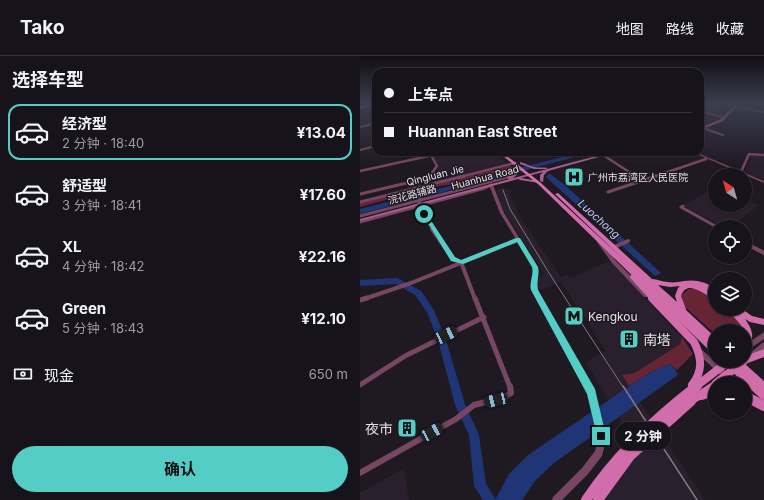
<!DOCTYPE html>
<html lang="zh">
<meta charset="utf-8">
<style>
body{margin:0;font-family:Inter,"Noto Sans SC",sans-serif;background:#201c23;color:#f1f3f6;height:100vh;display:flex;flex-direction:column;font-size:15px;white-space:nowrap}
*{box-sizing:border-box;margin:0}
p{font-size:13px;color:#9e9ea2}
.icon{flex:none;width:22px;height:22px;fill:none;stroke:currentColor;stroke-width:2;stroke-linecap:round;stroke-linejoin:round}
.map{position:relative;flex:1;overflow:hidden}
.panel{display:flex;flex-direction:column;background:#17131a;width:360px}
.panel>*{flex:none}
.guide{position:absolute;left:12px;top:12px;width:332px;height:88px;border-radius:12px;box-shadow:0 1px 3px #0004,0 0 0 1px #363239;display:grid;align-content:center;height:88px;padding:0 12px;background:#17131a}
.needle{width:26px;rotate:323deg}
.tools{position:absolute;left:348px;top:112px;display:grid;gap:8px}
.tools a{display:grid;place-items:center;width:44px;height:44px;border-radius:50%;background:#17131a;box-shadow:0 1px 3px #0004,0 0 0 1px #363239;font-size:20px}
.end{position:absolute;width:18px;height:18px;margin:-9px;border:5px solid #54cdc7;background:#111;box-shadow:0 0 0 2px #111}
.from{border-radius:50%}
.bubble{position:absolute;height:28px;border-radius:14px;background:#17131a;box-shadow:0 1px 3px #0004,0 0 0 1px #363239;font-size:13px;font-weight:700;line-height:28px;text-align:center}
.car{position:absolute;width:12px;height:24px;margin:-12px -6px;border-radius:5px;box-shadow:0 0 3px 1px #0007;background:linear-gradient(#222 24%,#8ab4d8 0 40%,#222 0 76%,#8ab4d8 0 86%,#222 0)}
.guide b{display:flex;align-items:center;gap:14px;height:38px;font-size:15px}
.guide b+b{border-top:1px solid #363239}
.guide i{width:10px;height:10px;background:#f1f3f6}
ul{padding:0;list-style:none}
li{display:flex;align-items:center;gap:12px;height:56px;margin:0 8px 6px;padding:0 4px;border:2px solid transparent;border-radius:12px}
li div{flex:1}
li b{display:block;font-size:15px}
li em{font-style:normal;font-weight:700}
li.on{border-color:#54cdc7}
li>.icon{width:36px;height:36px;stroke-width:1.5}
h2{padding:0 12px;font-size:18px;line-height:48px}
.pay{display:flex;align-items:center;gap:10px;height:44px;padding:0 12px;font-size:15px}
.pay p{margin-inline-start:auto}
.primary-button{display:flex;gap:8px;margin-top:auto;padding:8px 12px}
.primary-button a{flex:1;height:46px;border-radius:24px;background:#54cdc7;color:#111;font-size:16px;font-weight:700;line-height:46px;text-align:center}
header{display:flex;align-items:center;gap:24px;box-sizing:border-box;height:56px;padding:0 20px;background:#17131a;border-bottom:1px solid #363239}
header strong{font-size:19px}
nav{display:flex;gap:22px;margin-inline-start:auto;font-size:14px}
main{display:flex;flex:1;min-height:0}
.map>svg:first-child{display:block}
</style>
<header>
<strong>Tako</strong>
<nav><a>地图</a><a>路线</a><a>收藏</a></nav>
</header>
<main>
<section class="panel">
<h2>选择车型</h2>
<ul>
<li class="on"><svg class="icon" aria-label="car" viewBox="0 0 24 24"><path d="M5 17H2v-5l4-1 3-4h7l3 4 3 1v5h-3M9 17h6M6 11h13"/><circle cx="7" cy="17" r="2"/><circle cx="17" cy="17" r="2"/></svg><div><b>经济型</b><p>2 分钟 · 18:40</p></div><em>¥13.04</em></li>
<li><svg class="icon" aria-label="car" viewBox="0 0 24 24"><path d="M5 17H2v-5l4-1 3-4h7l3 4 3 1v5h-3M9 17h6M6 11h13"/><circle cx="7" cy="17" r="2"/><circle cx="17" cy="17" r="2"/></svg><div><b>舒适型</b><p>3 分钟 · 18:41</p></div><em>¥17.60</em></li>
<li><svg class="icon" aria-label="car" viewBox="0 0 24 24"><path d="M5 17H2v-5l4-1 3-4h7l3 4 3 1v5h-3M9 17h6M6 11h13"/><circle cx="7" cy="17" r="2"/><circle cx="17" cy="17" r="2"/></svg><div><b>XL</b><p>4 分钟 · 18:42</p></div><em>¥22.16</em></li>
<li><svg class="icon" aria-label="car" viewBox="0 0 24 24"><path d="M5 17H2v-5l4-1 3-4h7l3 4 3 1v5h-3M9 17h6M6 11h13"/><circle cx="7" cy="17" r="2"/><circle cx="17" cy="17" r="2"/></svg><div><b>Green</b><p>5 分钟 · 18:43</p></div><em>¥12.10</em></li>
</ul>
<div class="pay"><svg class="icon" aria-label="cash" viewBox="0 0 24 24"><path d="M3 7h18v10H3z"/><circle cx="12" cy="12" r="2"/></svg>现金<p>650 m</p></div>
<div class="primary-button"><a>确认</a></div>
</section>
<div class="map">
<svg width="404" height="444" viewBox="0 0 404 444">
<rect width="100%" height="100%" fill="#1f1922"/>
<path fill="#2a1f2d" d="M340,47H365L354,58L340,54Z
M98,96H131L148,108L75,127L73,120L79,110L73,101Z
M393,97L404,99V124L384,116Z
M355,131V149H385V143L399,149L371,171H364L323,150Z
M146,132L150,133L152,136L149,137L159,159L201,221L207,219L210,222L250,205L322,281L320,288L292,306L274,317L262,319L345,444H242L266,412L280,398L226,306L246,295L201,226L180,234L177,229L180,220L184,218L146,159L140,146L137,133Z
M44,412L49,444H0V437Z"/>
<path fill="#662534" d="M150,110L155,112L95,128L73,131L0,151V147Z
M329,233H341L355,244V253H366L377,262L384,275H355V278L324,250L321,239Z
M322,281L333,298L317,314L310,308L291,316L269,330L262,319L274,317L292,306L320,288Z"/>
<path fill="#203575" d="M222,96H234L0,158V153Z
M189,117L206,130L301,217L295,220L186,121Z
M310,308L314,312L318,319L194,407L175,425L162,444H135L149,418L168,399L268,331L291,316Z"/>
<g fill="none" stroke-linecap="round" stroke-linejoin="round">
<path fill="#203575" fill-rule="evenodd" d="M37,222L61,235L74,254L86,284L105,348L119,379L126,428L136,444H123L114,430L109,379L95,349L78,284L67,256L55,239L36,228L0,230V224Z"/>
<path stroke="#764663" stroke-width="2" d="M393,47L404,49
M374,51L404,56
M340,55L362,61
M0,71L16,67
M343,72L363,79"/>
<path stroke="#764663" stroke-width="2.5" d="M243,99L277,121
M0,115L87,96
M377,119L381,116L389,98L404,99
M69,121L77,110L71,99
M100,121L155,107
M149,121L152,120
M293,121L346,103"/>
<path stroke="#764663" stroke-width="3" d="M275,120L283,125
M68,122L59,145L63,157L73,174
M248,136L296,120
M0,138L68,122L70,120
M0,146L104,120
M323,150L321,151L357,171
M0,160L152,120
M0,166L125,132L131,129"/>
<path stroke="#764663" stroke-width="4" d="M72,173L90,199L93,203L101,206L115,243
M385,187L404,197
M254,191L268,185
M4,243L51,227L158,184"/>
<path stroke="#764663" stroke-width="5" d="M115,242L150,331
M0,244L7,242
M0,329L45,300L124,261"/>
<path stroke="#764663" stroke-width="6" d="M0,417L96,363L114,349L145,341L151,337L150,330"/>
<path fill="#764663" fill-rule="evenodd" d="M16,89V91L0,95V93Z
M332,96H335L404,125V127Z
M130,128L133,129L144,157L177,211C179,219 176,226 178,234L233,335L245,380V388L242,400L228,418L202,444H192L193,441L222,412L235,395L237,388V380L228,338L172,234C171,226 174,219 173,211L140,157L129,129Z
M237,184H241L256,205L288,237L289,239L288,241H284L252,207L237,186Z
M404,276V283L388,294L385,295V289Z
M404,286V293L393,302L391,303L389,302L388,300L389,298L402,287Z
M338,291L340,292L376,325L377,327H369L336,296L335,294L336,292Z"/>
<path fill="#aa5c8c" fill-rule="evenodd" d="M377,47H379L363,65L340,74V72L361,63Z
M251,96H257L188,115L184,119L183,126L180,125V119L183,116L161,122L179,125V127L160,124L158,123L0,165V163Z
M160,106C165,107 169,110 174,111C178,112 183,111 188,112L186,113H174L160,108Z
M156,108H158L161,113C158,118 154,123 148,123V121L155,117L157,113Z"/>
<path fill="#d26dac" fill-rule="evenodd" d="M12,47H16L0,53V51Z
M138,96H142L181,127L262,202L195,138L198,137L292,223C297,223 302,226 308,226C313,227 319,226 324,225C336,223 345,226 355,232V244C345,239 327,222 321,240L326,253V254L355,281V298L352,297L179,129ZM298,229L310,231L320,230L318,232L315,240L317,246Z
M367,253H382L392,260L404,263V269L390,266L385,263C394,275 394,282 388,296L385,297V275L380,268Z
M404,293V301L385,308L404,325V344L401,343L364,308L363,305H385V300Z
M355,324L358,325L359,327H355V340L342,344H340L331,349L328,348L327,345L328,342Z"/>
<path stroke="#7f7981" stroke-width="1" d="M143,134L150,153L189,217L263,331"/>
<path stroke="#7f7981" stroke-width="1.5" d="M263,330L337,444"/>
<path stroke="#d26dac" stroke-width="5.5" d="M273,221L293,243"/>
<path stroke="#d26dac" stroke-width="8" d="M292,242L334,286C342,302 343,315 332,329
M356,327L384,305
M335,331L369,305"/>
<path stroke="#d26dac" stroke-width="10" d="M385,340L404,350
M226,444C256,399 294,363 337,330
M238,444L270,400L331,345"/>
</g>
<linearGradient id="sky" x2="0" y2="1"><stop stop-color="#110e13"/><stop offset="0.43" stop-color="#3c3e4f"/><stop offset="1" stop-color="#3c3e4f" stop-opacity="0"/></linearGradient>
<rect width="404" height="109" fill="url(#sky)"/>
<path fill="#54cdc7" d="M62,157H66L95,201L101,204L156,182H160L178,211C180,218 176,226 178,234L235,333L246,380L245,384L241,385L238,384L227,338L171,234C169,226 174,219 172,211L157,186L103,208L91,205Z"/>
<defs>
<symbol id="hospital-square" viewBox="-11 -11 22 22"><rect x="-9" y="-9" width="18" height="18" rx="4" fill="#54cdc7" stroke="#1f1922"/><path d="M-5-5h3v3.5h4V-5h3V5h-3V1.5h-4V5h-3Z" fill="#111"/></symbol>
<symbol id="metro-square" viewBox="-11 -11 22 22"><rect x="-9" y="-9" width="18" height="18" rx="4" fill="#54cdc7" stroke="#1f1922"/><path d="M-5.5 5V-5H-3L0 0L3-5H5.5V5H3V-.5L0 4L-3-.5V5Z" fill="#111"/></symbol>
<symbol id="building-square" viewBox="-11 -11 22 22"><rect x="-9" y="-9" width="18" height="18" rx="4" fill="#54cdc7" stroke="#1f1922"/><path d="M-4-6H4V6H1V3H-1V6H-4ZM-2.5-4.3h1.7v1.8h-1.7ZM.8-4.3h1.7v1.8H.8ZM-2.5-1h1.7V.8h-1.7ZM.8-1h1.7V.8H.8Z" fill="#111"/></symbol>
</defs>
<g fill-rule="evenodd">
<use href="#hospital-square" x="203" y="110" width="22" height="22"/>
<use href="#metro-square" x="203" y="249" width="22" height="22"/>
<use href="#building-square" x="258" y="272" width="22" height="22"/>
<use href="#building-square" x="36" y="361" width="22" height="22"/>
</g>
<g text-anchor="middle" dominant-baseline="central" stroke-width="3" stroke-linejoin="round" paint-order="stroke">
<g font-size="10" fill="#e5e0e7" stroke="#1f1922">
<text transform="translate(75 119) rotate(-14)">Qingluan Jie</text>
<text transform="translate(125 121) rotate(-15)">Huanhua Road</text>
<text transform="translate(52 138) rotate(-15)">浣花路辅路</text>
</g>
<g font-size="10" fill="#e5e0e7" stroke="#1f1922" text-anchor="start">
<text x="228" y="121">广州市荔湾区人民医院</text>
</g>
<g font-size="11" font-style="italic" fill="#bacbf1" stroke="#1f1922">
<text transform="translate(239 163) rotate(42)">Luochong</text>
</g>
<g font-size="12" fill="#e5e0e7" stroke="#1f1922" text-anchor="start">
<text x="228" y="260">Kengkou</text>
</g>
<g font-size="14" fill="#e5e0e7" stroke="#1f1922" text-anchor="start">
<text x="283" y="283">南塔</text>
<text x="33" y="372" text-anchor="end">夜市</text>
</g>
</g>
</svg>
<div class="tools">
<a><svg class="needle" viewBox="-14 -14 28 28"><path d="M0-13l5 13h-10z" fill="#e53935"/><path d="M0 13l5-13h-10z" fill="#9e9ea2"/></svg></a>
<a><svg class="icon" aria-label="locate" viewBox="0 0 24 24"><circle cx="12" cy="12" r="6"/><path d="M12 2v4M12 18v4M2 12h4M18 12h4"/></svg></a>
<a><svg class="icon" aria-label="layers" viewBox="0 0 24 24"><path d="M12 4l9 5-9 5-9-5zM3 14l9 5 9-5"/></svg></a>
<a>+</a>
<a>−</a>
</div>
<i class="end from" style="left:64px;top:158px"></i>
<i class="end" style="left:241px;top:380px"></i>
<div class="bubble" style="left:255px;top:366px;width:56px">2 分钟</div>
<i class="car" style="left:86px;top:279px;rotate:65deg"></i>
<i class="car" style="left:136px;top:344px;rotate:257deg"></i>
<i class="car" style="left:72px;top:376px;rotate:61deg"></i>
<div class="guide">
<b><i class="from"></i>上车点</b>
<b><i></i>Huannan East Street</b>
</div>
</div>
</main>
